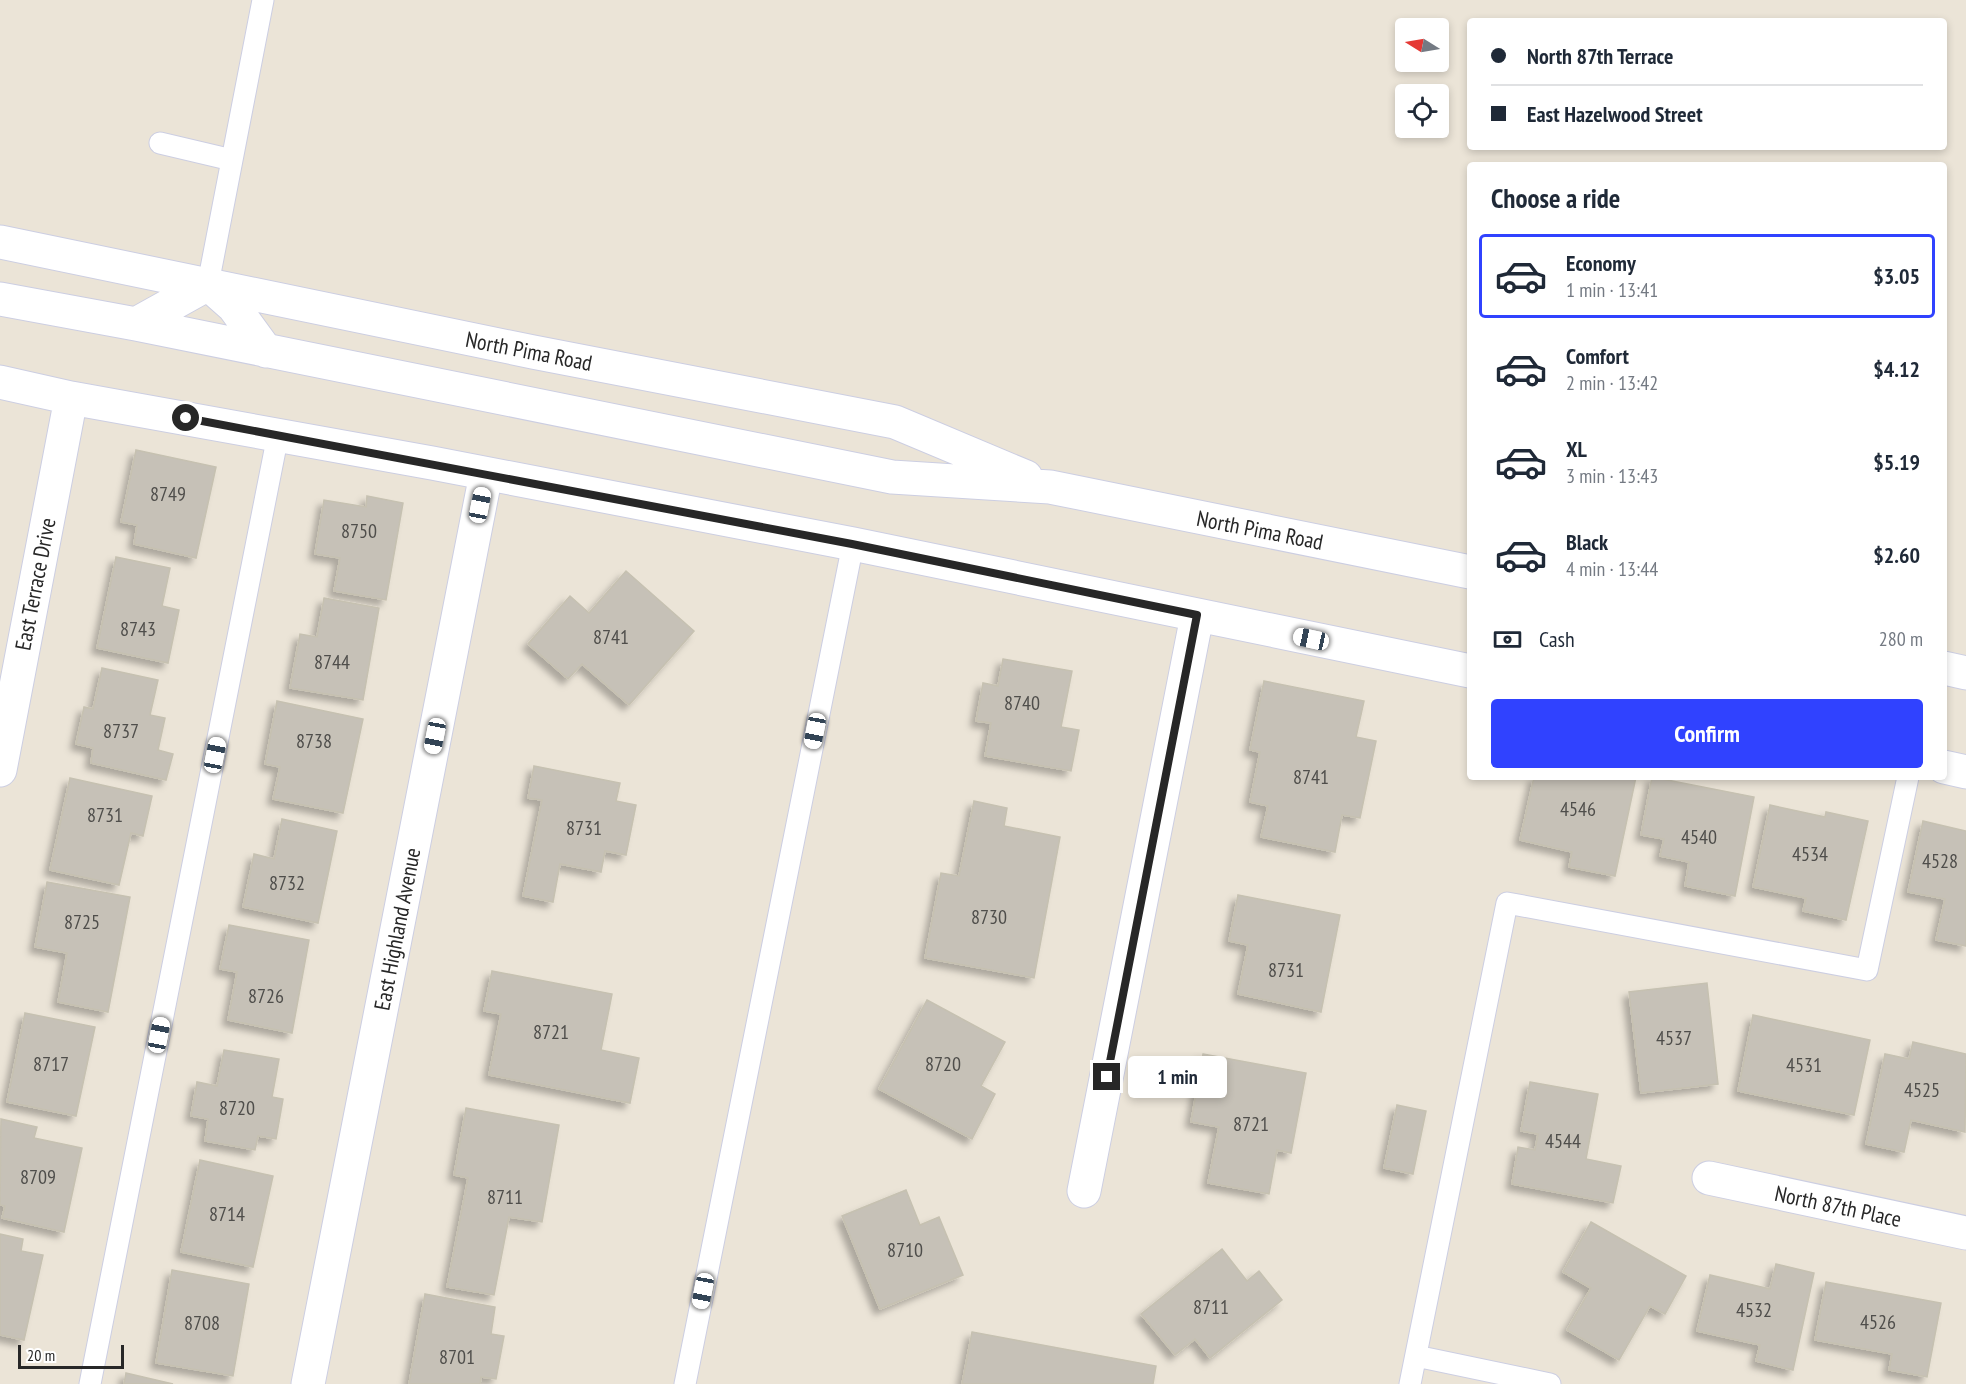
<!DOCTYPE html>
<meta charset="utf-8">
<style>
body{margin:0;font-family:"PT Sans Narrow",sans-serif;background:#f2f2f3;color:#1f2937;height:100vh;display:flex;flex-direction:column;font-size:22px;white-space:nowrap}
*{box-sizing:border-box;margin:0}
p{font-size:20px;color:#747a83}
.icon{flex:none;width:33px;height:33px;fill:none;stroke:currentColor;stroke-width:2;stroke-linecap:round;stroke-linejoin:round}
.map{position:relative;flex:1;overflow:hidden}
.sheet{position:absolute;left:1467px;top:162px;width:480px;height:618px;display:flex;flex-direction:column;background:#fff;border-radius:6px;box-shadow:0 3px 9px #0003}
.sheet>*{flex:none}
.banner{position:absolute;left:1467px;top:18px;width:480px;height:132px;border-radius:6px;box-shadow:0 3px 9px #0003;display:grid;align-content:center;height:132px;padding:0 24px;background:#fff}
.needle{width:39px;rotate:281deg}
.tools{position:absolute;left:1395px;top:18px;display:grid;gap:12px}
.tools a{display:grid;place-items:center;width:54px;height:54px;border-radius:6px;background:#fff;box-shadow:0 3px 9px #0003;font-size:30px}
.scale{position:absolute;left:18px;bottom:15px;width:106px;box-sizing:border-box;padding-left:6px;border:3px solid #272727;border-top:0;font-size:16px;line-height:21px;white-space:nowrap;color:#272727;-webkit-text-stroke:4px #fff;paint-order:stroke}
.end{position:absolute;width:27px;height:27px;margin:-14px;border:8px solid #272727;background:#fff;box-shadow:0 0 0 3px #fff}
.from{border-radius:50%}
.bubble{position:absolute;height:42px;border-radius:6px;background:#fff;box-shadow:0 3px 9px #0003;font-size:20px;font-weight:700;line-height:42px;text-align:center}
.car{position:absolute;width:18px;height:36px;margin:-18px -9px;border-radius:8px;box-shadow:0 0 4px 2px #0007;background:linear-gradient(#fff 24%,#345 0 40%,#fff 0 76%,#345 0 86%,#fff 0)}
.banner b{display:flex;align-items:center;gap:21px;height:57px;font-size:22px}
.banner b+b{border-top:2px solid #e0e1e3}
.banner i{width:15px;height:15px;background:#1f2937}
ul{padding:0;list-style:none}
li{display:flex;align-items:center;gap:18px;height:84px;margin:0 12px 9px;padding:0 12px;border:3px solid transparent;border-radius:6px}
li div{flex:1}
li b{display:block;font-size:22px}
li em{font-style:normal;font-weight:700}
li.selected{border-color:#3042ff}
li>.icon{width:54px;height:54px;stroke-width:1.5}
h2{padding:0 24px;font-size:27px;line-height:72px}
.pay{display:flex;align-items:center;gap:15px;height:66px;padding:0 24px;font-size:22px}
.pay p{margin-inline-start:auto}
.cta{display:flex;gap:12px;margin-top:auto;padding:12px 24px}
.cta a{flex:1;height:69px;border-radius:6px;background:#3042ff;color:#fff;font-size:24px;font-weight:700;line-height:69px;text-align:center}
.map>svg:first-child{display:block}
</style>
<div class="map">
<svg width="1966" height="1384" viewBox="0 0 1966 1384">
<defs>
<filter id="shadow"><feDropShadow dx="-5.5" dy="5.5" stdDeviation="3" flood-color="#0004"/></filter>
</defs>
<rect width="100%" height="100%" fill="#ebe4d7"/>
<path fill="#c6c1b7" stroke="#c6c1b1" stroke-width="1.5" filter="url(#shadow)" d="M136,450L216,467L196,558L134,544L137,525L121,522Z
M367,496L403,503L386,600L334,591L340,558L315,554L324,500L366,507Z
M116,557L170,568L162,606L179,610L168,663L97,648Z
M626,571L694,631L629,705L582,664L568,679L528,644L570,596L589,613Z
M324,598L379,608L363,700L290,688L300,634L317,637Z
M1003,659L1072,671L1061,727L1079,730L1071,771L985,756L991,723L976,721L983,683L998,686Z
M102,668L158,680L150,715L165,718L158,750L173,754L166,780L91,763L93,748L76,744L84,707L93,709Z
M1264,681L1364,701L1356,737L1376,741L1360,818L1342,815L1335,852L1261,837L1268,806L1250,802L1260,752L1250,750Z
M277,701L363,719L343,813L273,799L280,767L265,764Z
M534,766L620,783L616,801L636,805L626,855L605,851L601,872L560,864L553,902L523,896L542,800L528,798Z
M1534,777H1636L1615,876L1569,867L1572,852L1520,840Z
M1652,777L1754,797L1735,896L1685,886L1689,862L1660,856L1664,839L1641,835Z
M70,778L152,796L143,836L131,833L119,885L50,870Z
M974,801L1007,808L1004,826L1060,837L1034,978L925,958L941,873L959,876Z
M1770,805L1825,817L1826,812L1868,821L1846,920L1803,911L1806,898L1753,887Z
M282,819L337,831L318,923L243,907L254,854L274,859Z
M1923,821L1966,831V946L1936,940L1945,899L1908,892Z
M47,882L130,897L108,1012L58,1002L67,953L35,947Z
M1238,895L1340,915L1321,1012L1238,994L1248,945L1229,941Z
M229,925L309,940L292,1033L228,1020L237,972L220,969Z
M492,971L612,994L601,1050L639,1058L630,1103L489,1075L501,1014L484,1011Z
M1707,983L1718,1084L1641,1093L1629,992Z
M927,1000L1005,1042L981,1086L995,1094L972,1139L879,1089Z
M25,1013L95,1027L76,1116L7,1102Z
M1753,1015L1870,1040L1854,1115L1738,1091Z
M1913,1042L1966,1054L1965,1132L1911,1120L1904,1152L1866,1144L1885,1054L1909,1059Z
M224,1050L279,1059L272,1097L283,1099L276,1139L258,1136L255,1150L205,1141L208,1119L191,1116L197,1082L217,1086Z
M1203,1054L1306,1073L1291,1153L1277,1150L1269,1194L1208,1183L1219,1127L1191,1122Z
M1530,1082L1598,1094L1586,1159L1621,1166L1613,1203L1512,1184L1518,1147L1535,1150L1538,1134L1521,1131Z
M1397,1105L1426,1111L1413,1174L1384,1168Z
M466,1108L559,1125L542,1222L509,1217L494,1295L447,1287L468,1178L454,1175Z
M1,1119L37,1127L34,1138L82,1148L64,1232L2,1218L5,1206L0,1205Z
M200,1160L273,1176L253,1267L181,1252Z
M906,1190L920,1225L939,1217L963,1275L880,1309L842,1216Z
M1591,1222L1686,1276L1665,1314L1650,1306L1619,1360L1567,1330L1591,1288L1563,1272Z
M0,1234L23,1239L21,1251L43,1255L24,1340L0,1335Z
M1222,1249L1247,1281L1259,1271L1282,1300L1210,1358L1195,1339L1175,1355L1141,1314Z
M1776,1264L1814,1273L1793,1370L1756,1361L1760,1345L1697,1331L1710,1275L1770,1289Z
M172,1270L249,1284L233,1376L156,1363Z
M1826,1282L1941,1303L1927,1377L1889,1370L1892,1354L1815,1340Z
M425,1294L495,1307L491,1334L504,1336L496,1379L481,1377L480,1384H409Z
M972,1332L1156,1366L1153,1384H962Z
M126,1373L173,1384H124Z"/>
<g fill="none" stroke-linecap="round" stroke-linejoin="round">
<defs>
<path id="service" d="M160,143L232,160
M208,284L263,0
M1416,1356L1550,1384
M90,1384L278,435
M685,1384L853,544
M1410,1384L1507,903L1867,970L1908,777"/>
<path id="minor" d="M0,382L71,398L432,463L853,544L1470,671
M1944,767L1966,772
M0,770L71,398
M1709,1178L1966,1233
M1084,1191L1197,616
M308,1384L486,474"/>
<path id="secondary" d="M0,242L533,352L895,422L1026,477
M208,284L234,307L266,351
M0,299L136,324L892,477L1050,487L1470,572
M136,324L208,284
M1944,668L1966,673"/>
</defs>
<use href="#service" stroke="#cccee2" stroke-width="23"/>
<use href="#minor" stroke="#cccee2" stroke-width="35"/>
<use href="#secondary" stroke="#cccee2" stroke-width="35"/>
<use href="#service" stroke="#fff" stroke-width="21"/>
<use href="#minor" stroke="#fff" stroke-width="33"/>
<use href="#secondary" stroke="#fff" stroke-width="33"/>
</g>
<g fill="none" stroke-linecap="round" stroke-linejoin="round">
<path stroke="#272727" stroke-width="8" d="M186,418L852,544L1197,615L1107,1077"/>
</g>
<g text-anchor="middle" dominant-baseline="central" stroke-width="6" stroke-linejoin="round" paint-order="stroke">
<g font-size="20" fill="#4f4e4b">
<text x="168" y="494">8749</text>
<text x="359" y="531">8750</text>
<text x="138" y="629">8743</text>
<text x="611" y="637">8741</text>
<text x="332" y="662">8744</text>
<text x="1022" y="703">8740</text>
<text x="121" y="731">8737</text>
<text x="314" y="741">8738</text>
<text x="1311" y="777">8741</text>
<text x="1578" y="809">4546</text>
<text x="105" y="815">8731</text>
<text x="584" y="828">8731</text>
<text x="1699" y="837">4540</text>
<text x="1810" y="854">4534</text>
<text x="1940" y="861">4528</text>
<text x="287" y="883">8732</text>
<text x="989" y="917">8730</text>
<text x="82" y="922">8725</text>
<text x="1286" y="970">8731</text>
<text x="266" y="996">8726</text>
<text x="551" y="1032">8721</text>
<text x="1674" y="1038">4537</text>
<text x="51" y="1064">8717</text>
<text x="943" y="1064">8720</text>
<text x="1804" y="1065">4531</text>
<text x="1922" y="1090">4525</text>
<text x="237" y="1108">8720</text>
<text x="1251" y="1124">8721</text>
<text x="1563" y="1141">4544</text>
<text x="38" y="1177">8709</text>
<text x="505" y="1197">8711</text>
<text x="227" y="1214">8714</text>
<text x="905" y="1250">8710</text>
<text x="1211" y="1307">8711</text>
<text x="1754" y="1310">4532</text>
<text x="1878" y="1322">4526</text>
<text x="202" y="1323">8708</text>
<text x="457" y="1357">8701</text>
</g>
<g font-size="22" fill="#272727" stroke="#fff">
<text transform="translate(529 351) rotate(11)">North Pima Road</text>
<text transform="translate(1260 530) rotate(11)">North Pima Road</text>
<text transform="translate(35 584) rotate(-79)">East Terrace Drive</text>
<text transform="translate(397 929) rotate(-79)">East Highland Avenue</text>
<text transform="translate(1838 1206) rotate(12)">North 87th Place</text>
</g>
</g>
</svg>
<div class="tools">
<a><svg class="needle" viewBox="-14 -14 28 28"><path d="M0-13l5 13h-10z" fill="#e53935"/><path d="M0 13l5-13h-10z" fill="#747a83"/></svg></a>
<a><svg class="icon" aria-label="locate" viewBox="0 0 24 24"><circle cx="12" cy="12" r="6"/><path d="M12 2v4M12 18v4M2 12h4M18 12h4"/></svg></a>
</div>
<div class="scale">20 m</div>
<i class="end from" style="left:186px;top:418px"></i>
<i class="end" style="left:1107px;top:1077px"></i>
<div class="bubble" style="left:1128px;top:1056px;width:99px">1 min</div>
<i class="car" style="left:480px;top:505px;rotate:11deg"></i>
<i class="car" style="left:1311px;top:639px;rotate:282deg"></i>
<i class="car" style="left:815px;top:731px;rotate:191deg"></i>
<i class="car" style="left:435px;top:736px;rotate:191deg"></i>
<i class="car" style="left:215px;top:755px;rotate:11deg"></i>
<i class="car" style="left:159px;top:1035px;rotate:11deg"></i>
<i class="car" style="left:703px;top:1291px;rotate:191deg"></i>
<div class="banner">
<b><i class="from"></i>North 87th Terrace</b>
<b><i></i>East Hazelwood Street</b>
</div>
<section class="sheet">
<h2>Choose a ride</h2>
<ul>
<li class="selected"><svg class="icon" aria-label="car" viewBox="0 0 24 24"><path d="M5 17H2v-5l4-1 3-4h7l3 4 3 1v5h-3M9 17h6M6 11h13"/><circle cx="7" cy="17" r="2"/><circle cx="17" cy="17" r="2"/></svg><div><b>Economy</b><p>1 min · 13:41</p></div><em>$3.05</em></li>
<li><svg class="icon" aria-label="car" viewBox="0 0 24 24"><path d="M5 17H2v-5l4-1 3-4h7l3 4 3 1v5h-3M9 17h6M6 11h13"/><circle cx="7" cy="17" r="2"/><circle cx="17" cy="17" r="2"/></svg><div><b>Comfort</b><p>2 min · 13:42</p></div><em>$4.12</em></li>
<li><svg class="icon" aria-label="car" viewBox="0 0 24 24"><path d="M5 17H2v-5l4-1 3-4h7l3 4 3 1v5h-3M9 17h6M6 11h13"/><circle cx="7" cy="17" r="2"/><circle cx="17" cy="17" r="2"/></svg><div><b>XL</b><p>3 min · 13:43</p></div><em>$5.19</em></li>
<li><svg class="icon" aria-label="car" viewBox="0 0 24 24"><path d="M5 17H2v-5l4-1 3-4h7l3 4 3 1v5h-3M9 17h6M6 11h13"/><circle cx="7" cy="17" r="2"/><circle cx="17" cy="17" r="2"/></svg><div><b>Black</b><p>4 min · 13:44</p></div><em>$2.60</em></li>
</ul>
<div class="pay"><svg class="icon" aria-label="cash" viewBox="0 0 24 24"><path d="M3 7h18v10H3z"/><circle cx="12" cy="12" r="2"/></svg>Cash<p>280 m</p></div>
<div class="cta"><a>Confirm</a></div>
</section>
</div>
